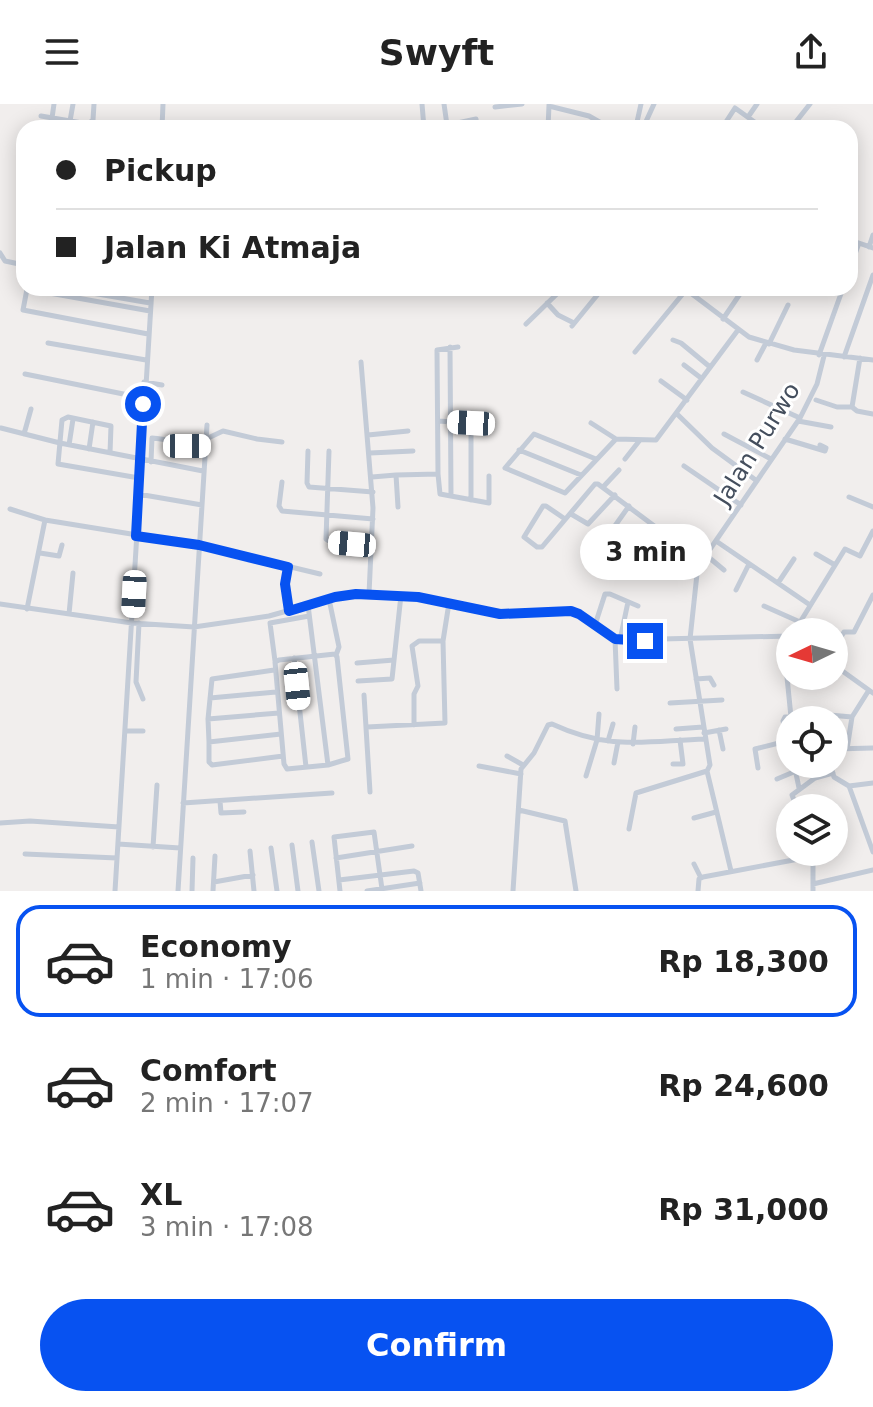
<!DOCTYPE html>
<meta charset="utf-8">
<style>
body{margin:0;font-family:"DejaVu Sans",sans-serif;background:#f6f6f6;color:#222;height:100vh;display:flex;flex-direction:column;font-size:30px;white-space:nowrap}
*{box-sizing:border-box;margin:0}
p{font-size:26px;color:#767676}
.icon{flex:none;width:44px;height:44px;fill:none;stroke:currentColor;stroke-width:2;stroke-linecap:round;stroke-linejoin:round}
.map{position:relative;height:787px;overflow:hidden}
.side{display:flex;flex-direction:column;background:#fff;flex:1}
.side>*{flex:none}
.hud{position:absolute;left:16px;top:16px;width:842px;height:176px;border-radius:24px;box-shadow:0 4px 20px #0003;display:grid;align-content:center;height:176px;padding:0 40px;background:#fff}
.needle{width:52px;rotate:265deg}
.controls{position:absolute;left:776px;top:514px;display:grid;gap:16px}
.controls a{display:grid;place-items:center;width:72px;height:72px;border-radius:50%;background:#fff;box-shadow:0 4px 20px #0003;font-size:40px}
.end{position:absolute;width:36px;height:36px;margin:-18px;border:10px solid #0752f1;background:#fff;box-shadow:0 0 0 4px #fff}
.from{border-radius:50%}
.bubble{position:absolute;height:56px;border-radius:28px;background:#fff;box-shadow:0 4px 20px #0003;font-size:26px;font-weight:800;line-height:56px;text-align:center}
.car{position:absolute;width:24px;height:48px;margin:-24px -12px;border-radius:10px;box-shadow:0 0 6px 2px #0007;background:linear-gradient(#fff 24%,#345 0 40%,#fff 0 76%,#345 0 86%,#fff 0)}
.hud b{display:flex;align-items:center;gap:28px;height:76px;font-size:30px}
.hud b+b{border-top:2px solid #e0e0e0}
.hud i{width:20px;height:20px;background:#222}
ul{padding:14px 0 0;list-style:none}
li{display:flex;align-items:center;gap:24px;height:112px;margin:0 16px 12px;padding:0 24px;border:4px solid transparent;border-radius:24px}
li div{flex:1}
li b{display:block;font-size:30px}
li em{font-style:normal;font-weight:800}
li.on{border-color:#0752f1}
li>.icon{width:72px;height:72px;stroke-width:1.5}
.primary-button{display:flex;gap:16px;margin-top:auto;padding:16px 40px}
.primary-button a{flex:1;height:92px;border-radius:48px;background:#0752f1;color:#fff;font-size:32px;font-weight:800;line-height:92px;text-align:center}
header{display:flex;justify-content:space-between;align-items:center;height:104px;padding:0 40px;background:#fff;font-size:36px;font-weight:800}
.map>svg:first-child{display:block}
</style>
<header><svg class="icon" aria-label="menu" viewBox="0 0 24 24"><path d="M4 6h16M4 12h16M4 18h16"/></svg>Swyft<svg class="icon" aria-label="share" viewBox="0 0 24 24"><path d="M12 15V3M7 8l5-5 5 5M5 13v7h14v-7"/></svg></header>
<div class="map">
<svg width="873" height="787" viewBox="0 0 873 787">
<rect width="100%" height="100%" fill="#f1eeed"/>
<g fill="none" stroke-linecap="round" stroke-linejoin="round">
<path stroke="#c3cbd7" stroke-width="5" d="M422,0L424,24
M444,0L447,21
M549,2L589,12L610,24
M495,3L522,0
M41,12L88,20L93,16L94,0
M748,13L757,0
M52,14L54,0
M70,17L73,0
M637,18L641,0
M162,24L163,0
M434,24L476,15L477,24
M548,24L549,1
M643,24L654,0
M722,24L735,4L763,24
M791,24L810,0
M850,136L873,144
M869,143L873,131
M0,149L5,157L24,161
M850,164L859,139
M63,184L150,199
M684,184L749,233L794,246L873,256
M499,186L502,184
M547,199L558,211L574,219
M723,215L744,184
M526,220L563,184
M572,222L603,184
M148,230L23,206L27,185L150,207
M673,236L681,239L710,263
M48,239L146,256
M769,240L788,201
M450,243L451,392
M635,248L686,186
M819,251L843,184
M844,253L873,171
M860,254L852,303L857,307L873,310
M757,256L766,239
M361,258L373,404L369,490
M684,261L701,274
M25,270L143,294
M661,277L687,296
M144,278L162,281
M743,288L800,314
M816,296L837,303H852
M143,300L159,303
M677,310L712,344L757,377
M438,317L484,320
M798,317L831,323
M471,319V396
M591,319L616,335
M1,324L60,339L203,367
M24,330L31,305
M724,330L771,355
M368,331L408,327
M206,335L223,327L257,335L282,338
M785,335L825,347L826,344L820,341
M69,341L73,315
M89,345L93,318
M519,346L581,371
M308,347L307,379L309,383L373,388
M329,347L326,435L331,438L371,441
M110,349L111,322L68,313L62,316L58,360L139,374
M370,349L413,347
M596,355L534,330L505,364L565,389L616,335L656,336L738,226
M625,355L640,336
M151,358L152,334C171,335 186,342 205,342
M684,362L741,401
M438,370L437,246L458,243
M396,371L438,370L440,390L489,399V372
M372,373L396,371L398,403
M282,378L279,402L282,407L373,415
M604,382L619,366
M138,390L202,401
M849,393L873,403
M629,402L607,433L640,455L661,427
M10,405L45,416
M571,410L588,420L615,391
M565,415L546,402H543L524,433L537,443H542L595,380H598L661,427L676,429L704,454
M716,437L810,501
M623,444L638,423
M40,449L59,452L62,441
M816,450L835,461
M706,451L724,466
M288,463L285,480L289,507
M778,479L794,455
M736,486L749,460
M329,495L339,543L336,551
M0,500L132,519L194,523L269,512L344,491L395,490L500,510L571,507L620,536L790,532
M308,501L328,661L287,665L284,660L275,558L279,556L335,550L337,553L348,655L328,661
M764,502L800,518
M27,505L45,416L199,441L320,470
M69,510L73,469
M139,519L136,578L143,595
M595,521L605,490H610L638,502
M794,528L845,445L860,452L873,427
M615,535L617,585
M790,535L786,563L791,613H785L783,617L790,646
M620,536L628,498
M834,544L844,528H854L873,491
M294,554L306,663
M275,557L270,519L309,512
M357,559L394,556
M834,561L873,589
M696,575L710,574L714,581
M358,577L392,575L401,491
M364,591L370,688
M210,594L276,588
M670,599L722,596
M279,609L208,615L209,638L281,630
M791,613L818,610L852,613L869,586
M208,615L212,575L274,566
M414,621V590L418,582L412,542L419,537H443
M367,623L445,619L443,537L449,499
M676,625L703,623
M719,626L723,645
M125,627H143
M704,629L726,625
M608,637L613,620
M209,638V658L212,661L283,652
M633,640L635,623
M834,645L873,644
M847,645L852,613
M507,652L523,661
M614,659L618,638
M673,660H683L680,636
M794,660L799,684
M830,660L834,673L849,682L873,748
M479,662L521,670
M758,664L755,645L787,637
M586,672L597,636L599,610
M777,675L796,667
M849,682L873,679
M220,697L221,709L244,708
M183,699L332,689
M797,704L792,691L815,674L833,669
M519,706L565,717L576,787
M694,714L716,708
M0,719L30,717L119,723
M629,725L636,689L707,667
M312,738L319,787
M118,740L180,744
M292,741L298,787
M153,743L157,681
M271,744L277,787
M250,747L254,787
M25,750L117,754
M813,751V787
M336,754L412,742
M694,760L701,774
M731,767L707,667L710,661L690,535L697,470L704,454L800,314L817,280L824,252
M339,776L414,767L418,769L421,787
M214,778L253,771
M813,780L873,766
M115,787L152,184
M178,787L207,321
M192,787L193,754
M213,787L215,752
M340,787L334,733L374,728L382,785
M367,787L420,779
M513,787L521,665L534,649L548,621L552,620C610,647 645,637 705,635
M698,787L699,775L703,773L804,754L813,751L812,748"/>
</g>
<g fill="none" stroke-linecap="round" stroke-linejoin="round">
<path stroke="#0752f1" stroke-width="10" d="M143,300L136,432L199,441L288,463L285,480L289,507L335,493L356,490L418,493L500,510L571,507L579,510L615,535L645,537"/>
</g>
<g text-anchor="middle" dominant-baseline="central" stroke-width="6" stroke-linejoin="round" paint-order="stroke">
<g font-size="24" fill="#444e5d" stroke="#fff">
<text transform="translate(757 340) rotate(-58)">Jalan Purwo</text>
</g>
</g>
</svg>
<div class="controls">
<a><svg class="needle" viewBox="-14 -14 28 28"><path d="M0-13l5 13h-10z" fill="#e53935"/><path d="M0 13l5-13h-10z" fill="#767676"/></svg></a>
<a><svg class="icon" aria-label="locate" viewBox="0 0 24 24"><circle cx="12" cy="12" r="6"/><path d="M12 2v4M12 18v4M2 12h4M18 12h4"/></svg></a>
<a><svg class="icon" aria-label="layers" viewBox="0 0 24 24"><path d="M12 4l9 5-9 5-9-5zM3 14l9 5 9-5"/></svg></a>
</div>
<i class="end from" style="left:143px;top:300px"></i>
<i class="end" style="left:645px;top:537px"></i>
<div class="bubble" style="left:580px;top:420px;width:132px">3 min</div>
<i class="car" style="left:471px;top:319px;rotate:273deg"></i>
<i class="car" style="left:187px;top:342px;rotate:90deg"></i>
<i class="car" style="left:352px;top:440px;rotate:275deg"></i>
<i class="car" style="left:134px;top:490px;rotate:183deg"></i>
<i class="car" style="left:297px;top:582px;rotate:174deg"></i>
<div class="hud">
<b><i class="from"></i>Pickup</b>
<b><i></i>Jalan Ki Atmaja</b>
</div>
</div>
<section class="side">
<ul>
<li class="on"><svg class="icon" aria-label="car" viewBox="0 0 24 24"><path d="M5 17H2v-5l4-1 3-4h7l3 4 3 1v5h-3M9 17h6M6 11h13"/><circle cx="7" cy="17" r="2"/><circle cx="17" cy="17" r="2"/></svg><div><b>Economy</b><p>1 min · 17:06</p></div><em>Rp 18,300</em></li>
<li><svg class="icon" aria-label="car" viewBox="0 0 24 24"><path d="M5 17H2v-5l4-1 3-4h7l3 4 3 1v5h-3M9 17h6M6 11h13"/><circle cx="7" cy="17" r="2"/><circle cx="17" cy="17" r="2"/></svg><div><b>Comfort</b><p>2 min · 17:07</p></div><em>Rp 24,600</em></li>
<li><svg class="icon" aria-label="car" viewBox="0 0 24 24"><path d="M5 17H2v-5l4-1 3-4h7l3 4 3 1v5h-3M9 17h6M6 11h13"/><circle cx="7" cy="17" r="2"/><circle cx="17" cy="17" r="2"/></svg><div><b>XL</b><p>3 min · 17:08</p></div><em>Rp 31,000</em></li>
</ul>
<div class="primary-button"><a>Confirm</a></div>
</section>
